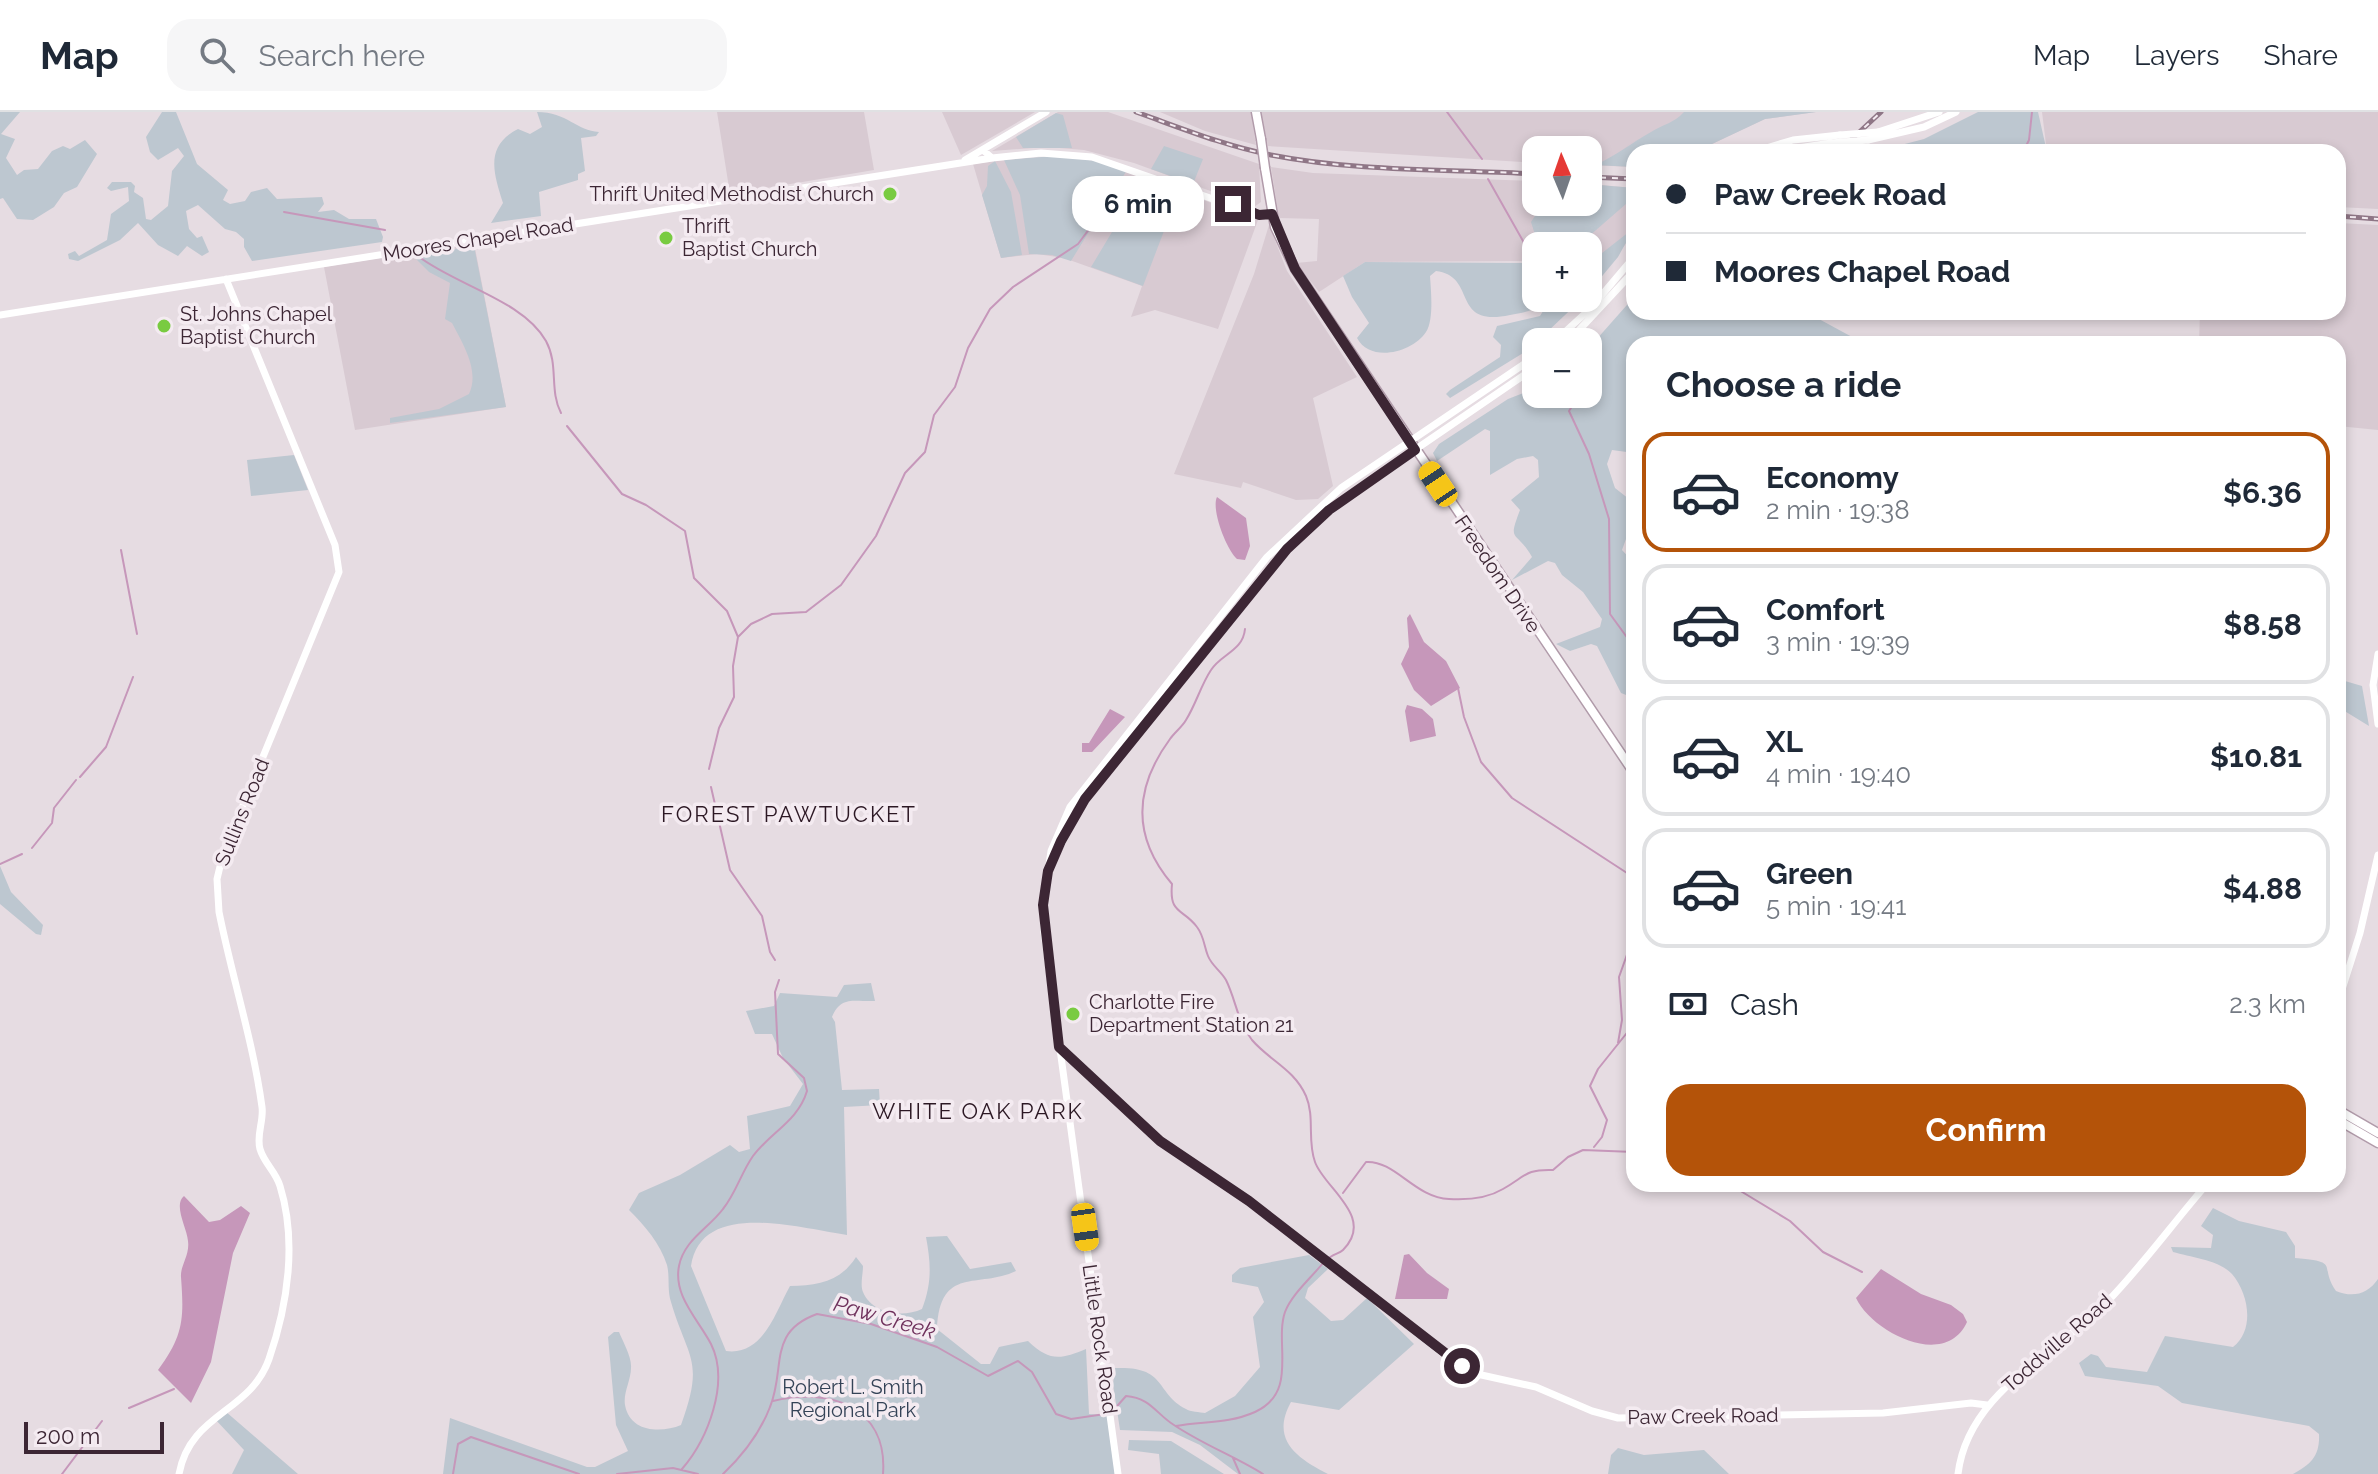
<!DOCTYPE html>
<meta charset="utf-8">
<style>
body{margin:0;font-family:Raleway,sans-serif;background:#f6f6f7;color:#1f2937;height:100vh;display:flex;flex-direction:column;font-size:30px;white-space:nowrap}
*{box-sizing:border-box;margin:0}
p{font-size:26px;color:#747a83}
.icon{flex:none;width:44px;height:44px;fill:none;stroke:currentColor;stroke-width:2;stroke-linecap:round;stroke-linejoin:round}
.map{position:relative;flex:1;overflow:hidden}
.details{position:absolute;left:1626px;top:224px;width:720px;height:856px;display:flex;flex-direction:column;background:#fff;border-radius:24px;box-shadow:0 4px 12px #0003}
.details>*{flex:none}
.guide{position:absolute;left:1626px;top:32px;width:720px;height:176px;border-radius:24px;box-shadow:0 4px 12px #0003;display:grid;align-content:center;height:176px;padding:0 40px;background:#fff}
.needle{width:52px;rotate:358deg}
.fabs{position:absolute;left:1522px;top:24px;display:grid;gap:16px}
.fabs a{display:grid;place-items:center;width:80px;height:80px;border-radius:16px;background:#fff;box-shadow:0 4px 12px #0003;font-size:40px}
.scale{position:absolute;left:24px;bottom:20px;width:140px;box-sizing:border-box;padding-left:8px;border:4px solid #3c2634;border-top:0;font-size:22px;line-height:28px;white-space:nowrap;color:#3c2634;-webkit-text-stroke:6px #f4ebf1;paint-order:stroke}
.end{position:absolute;width:36px;height:36px;margin:-18px;border:10px solid #3c2634;background:#fff;box-shadow:0 0 0 4px #fff}
.from{border-radius:50%}
.bubble{position:absolute;height:56px;border-radius:24px;background:#fff;box-shadow:0 4px 12px #0003;font-size:26px;font-weight:700;line-height:56px;text-align:center}
.car{position:absolute;width:24px;height:48px;margin:-24px -12px;border-radius:10px;box-shadow:0 0 6px 2px #0007;background:linear-gradient(#f5c518 24%,#345 0 40%,#f5c518 0 76%,#345 0 86%,#f5c518 0)}
.guide b{display:flex;align-items:center;gap:28px;height:76px;font-size:30px}
.guide b+b{border-top:2px solid #e0e1e3}
.guide i{width:20px;height:20px;background:#1f2937}
ul{padding:0;list-style:none}
li{display:flex;align-items:center;gap:24px;height:120px;margin:0 16px 12px;padding:0 24px;border:4px solid #e0e1e3;border-radius:24px}
li div{flex:1}
li b{display:block;font-size:30px}
li em{font-style:normal;font-weight:700}
li.active{border-color:#b45309}
li>.icon{width:72px;height:72px;stroke-width:1.5}
h2{padding:0 40px;font-size:36px;line-height:96px}
.pay{display:flex;align-items:center;gap:20px;height:88px;padding:0 40px;font-size:30px}
.pay p{margin-inline-start:auto}
.cta{display:flex;gap:16px;margin-top:auto;padding:16px 40px}
.cta a{flex:1;height:92px;border-radius:24px;background:#b45309;color:#fff;font-size:32px;font-weight:700;line-height:92px;text-align:center}
header{display:flex;align-items:center;gap:48px;box-sizing:border-box;height:112px;padding:0 40px;background:#fff;border-bottom:2px solid #e0e1e3}
header strong{font-size:38px}
nav{display:flex;gap:44px;margin-inline-start:auto;font-size:28px}
.search{width:560px;height:72px;background:#f6f6f7;display:flex;align-items:center;gap:20px;box-sizing:border-box;padding:0 28px;border-radius:24px;color:#747a83;font-size:30px}
.map>svg:first-child{display:block}
</style>
<header>
<strong>Map</strong>
<div class="search"><svg class="icon" aria-label="search" viewBox="0 0 24 24"><circle cx="10" cy="10" r="6"/><path d="M15 15l6 6"/></svg>Search here</div>
<nav><a>Map</a><a>Layers</a><a>Share</a></nav>
</header>
<div class="map">
<svg width="2378" height="1362" viewBox="0 0 2378 1362">
<rect width="100%" height="100%" fill="#e6dce2"/>
<path fill="#d8cad2" d="M717,0H864L874,58L730,82Z
M942,0H1035L961,43Z
M1058,0H1108L1259,52L1261,90L1254,95L1134,51L1084,38L1047,35L992,39Z
M1160,0H1251L1256,33L1205,19Z
M1261,0H1816L1765,7L1695,40H1634V55L1588,53V38H1536V51L1268,34Z
M2042,0H2378V97L2338,95V40H2047Z
M1023,46L1097,49L1258,108L1218,217L1155,198L1131,205L1142,174L1064,146L1037,142L1001,146L973,52Z
M1271,55L1313,61L1536,69V90H1588V72L1634,76V121L1588,181V134H1536V149L1365,150L1319,180L1296,151L1317,149L1319,107L1279,106Z
M2338,111L2378,113V318L2338,314V232H2199L2200,200H2338Z
M1269,113L1287,159L1357,265L1313,286L1333,374L1318,387L1296,388L1243,370L1241,376L1174,362L1254,162Z
M474,131L506,295L355,318L324,155Z"/>
<path fill="#bdc7d0" d="M0,0H20L1,22L15,27L6,46L17,63L24,58L38,57L52,39L63,34L70,37L85,28L97,42L77,75L64,81L54,95L33,108L17,107L3,86L0,87Z
M162,0H176L197,52L228,78L223,88L230,92L245,89L251,80L267,76L277,87L322,85L324,92L318,100L334,98L349,107H376L383,125L382,130L252,149L244,135V127L236,120L225,117L198,93L186,99L189,117L197,126L202,124L209,140L202,144L187,134L178,144L158,133L138,111L120,128L78,149L69,147L68,142L75,139L79,144L107,128L111,102L129,89L128,75L111,79L107,76L112,70H131L135,74L134,80L143,86L146,107L151,108L168,94L172,59L184,44L178,36L158,48L150,40L146,25Z
M537,0C567,0 577,19 599,20L596,24L581,26L585,59L578,62V68L539,80L541,104L491,111L503,91C493,60 485,34 518,17L530,22L542,15Z
M1684,0H1816L1765,7L1695,40H1634V55L1595,53C1616,44 1631,31 1651,20C1664,12 1674,11 1684,0Z
M1978,0H2038L2047,40H1874L1924,27Z
M1056,1L1063,3L1072,36H1023L1016,25Z
M1164,34L1203,47L1193,72L1151,57Z
M1054,44L1097,49L1127,58L1071,149L1052,143L1029,142L1020,83L1004,48Z
M995,49L1011,80L1022,143L1001,146L982,83L987,74L988,54Z
M1145,65L1180,77L1143,174L1091,155Z
M1588,72L1634,76V85L1588,125L1537,129L1531,110L1541,95L1540,90H1588Z
M1634,116L1618,145L1588,181V152Z
M474,134L506,295L390,311V306L439,297L469,282C480,259 463,232 452,211L445,207L450,171L429,160L413,144Z
M1365,150L1523,151L1541,192C1532,200 1521,201 1510,203C1450,216 1478,164 1436,159L1430,164C1431,179 1434,208 1426,220C1412,241 1370,251 1357,226L1369,211L1352,185L1343,164Z
M1634,185V200H1806L1865,232H1634V341L1612,338L1607,352L1615,376L1634,391V405L1622,438L1634,451V586L1621,581L1597,534L1591,532L1570,539L1556,532L1600,515L1602,507L1583,480L1562,463L1555,451L1548,449L1512,468L1532,445C1516,417 1507,432 1520,398L1511,388L1539,365L1538,348L1533,344L1517,347L1490,363V319L1485,317L1437,349L1433,341L1439,332L1508,287L1536,276V282H1588V237Z
M1551,186H1583L1528,238L1450,286L1446,282L1450,278L1500,245L1501,233L1493,225L1497,214L1540,204Z
M294,343L308,378L251,384L247,348Z
M2345,569L2362,574L2369,614L2338,595V572Z
M0,754L11,780L43,813L41,823L36,822L0,792Z
M871,871L875,889C855,890 841,883 832,905L835,910L842,978L879,977L880,993L844,995L847,1123C802,1117 701,1086 691,1154L726,1239C763,1244 775,1201 790,1174C818,1174 841,1169 856,1145L863,1154C863,1162 860,1173 863,1180C872,1202 903,1206 922,1197C932,1171 931,1152 926,1125L947,1124L970,1157L1011,1150L1016,1159C978,1177 940,1153 937,1217L981,1252H990L999,1235L1028,1229C1049,1249 1060,1248 1086,1237L1089,1302L1107,1303L1115,1362H443L450,1306L587,1355H595L628,1339L616,1313L608,1225L614,1220H619C623,1230 632,1245 631,1256C631,1268 623,1281 625,1293C630,1321 662,1321 681,1313C705,1247 688,1248 671,1190C667,1178 670,1165 667,1153C660,1131 645,1114 629,1098L639,1081L680,1063L730,1033L739,1040L750,1037L747,1004L790,994L803,972L783,946L772,922H755L746,899L774,894L780,881L837,885L844,873Z
M2213,1096L2239,1109L2286,1120L2295,1134V1146C2342,1150 2318,1153 2336,1179C2353,1186 2368,1182 2378,1167V1362H2293C2311,1352 2320,1344 2319,1322L2309,1314L2182,1291L2158,1274L2085,1264L2079,1251L2091,1242L2098,1244L2106,1255L2147,1260L2165,1224L2233,1235C2255,1218 2249,1182 2232,1162C2219,1148 2190,1145 2173,1140L2171,1135L2211,1136L2213,1123L2201,1114Z
M1309,1143L1328,1157L1308,1176L1305,1186L1331,1209L1343,1208L1367,1186L1414,1232L1339,1298L1291,1290C1270,1328 1297,1346 1328,1362H1238L1200,1333L1172,1320L1120,1318L1113,1272L1115,1256C1168,1254 1154,1280 1186,1297C1190,1300 1200,1300 1205,1301L1235,1284L1260,1255L1253,1205L1264,1190L1258,1175L1232,1170V1163L1240,1156Z
M225,1299L298,1362H232L244,1338L214,1306Z
M1129,1328L1171,1329L1224,1362H1161L1159,1342L1128,1338Z
M1618,1336L1644,1343L1704,1338L1729,1362H1608L1611,1343Z"/>
<path fill="#c697ba" d="M1217,385L1246,406L1250,434L1245,448L1237,447C1226,437 1211,397 1217,385Z
M1410,502L1424,530L1446,549L1460,576L1431,594L1414,578L1401,552L1409,535L1407,506Z
M1407,593L1422,597L1433,607L1436,624L1410,630L1405,599Z
M1110,597L1125,605L1092,640H1082V631H1089Z
M184,1084L209,1110L220,1108L241,1094L250,1101L233,1141L211,1250L191,1291L158,1258C184,1223 184,1206 181,1165C180,1154 190,1143 188,1129C187,1116 173,1093 184,1084Z
M1409,1142L1427,1161L1449,1177L1447,1187H1395L1404,1143Z
M1881,1157L1921,1182L1951,1193L1963,1202L1967,1210C1945,1258 1872,1220 1856,1186Z"/>
<g fill="none" stroke-linecap="round" stroke-linejoin="round">
<path stroke="#c697ba" stroke-width="2" d="M1447,0L1482,47
M2023,40L2029,28L2032,0
M1488,67L1536,152
M284,100L385,118
M418,144C455,173 523,188 546,229C559,253 549,278 561,301
M1555,186L1560,198
M1588,256V258
M1580,282L1569,299L1589,342L1609,407L1610,502L1634,535
M567,314L622,382L646,393L685,419L694,466L727,499L738,525L733,554L734,585L719,616L709,657
M121,438L137,522
M1245,517C1243,539 1221,542 1211,558C1201,573 1196,592 1186,608C1182,615 1175,620 1170,627C1134,676 1132,725 1172,772C1169,803 1183,796 1197,815C1204,824 1204,834 1208,844C1212,854 1221,859 1226,868C1236,888 1237,909 1252,928C1270,949 1294,957 1306,984C1315,1005 1307,1028 1315,1050C1324,1076 1376,1105 1343,1138C1339,1142 1332,1142 1328,1147
M738,525L751,512L772,502L806,500L841,473L876,424L905,361L925,340L934,303L955,275L968,236L990,197L1013,175L1078,132L1107,93
M1458,576L1464,605L1481,650L1512,686L1627,761
M80,665L106,635L133,565
M711,675L730,758L762,804L770,840L775,848
M32,736L52,711L54,696L76,668
M0,752L22,742
M1633,765L1634,766
M1618,931L1622,908L1619,865L1634,823
M1594,1035L1602,1025L1607,1008L1590,974L1598,957L1634,912
M1729,1072L1790,1109L1823,1140L1862,1160
M1343,1081L1366,1050C1395,1048 1415,1086 1449,1087C1466,1088 1488,1086 1503,1077C1526,1064 1525,1057 1553,1058L1568,1045L1583,1038L1634,1040
M773,1289C830,1275 888,1295 883,1362
M129,1296L174,1277
M1111,1301L1126,1284C1151,1286 1156,1302 1174,1313C1202,1332 1234,1344 1263,1362
M1176,1314C1203,1309 1228,1312 1255,1300C1299,1280 1274,1232 1285,1200C1292,1182 1311,1166 1323,1151
M1233,1346L1240,1362
M682,1357C708,1327 730,1270 711,1232C698,1207 673,1184 679,1154C684,1128 708,1117 723,1097C736,1081 741,1061 753,1044C771,1020 798,1009 807,979L804,966L778,942L775,880L779,868
M62,1362L102,1309
M453,1362L458,1332L471,1325L579,1362
M617,1362L673,1356L698,1362
M723,1362C743,1343 760,1321 770,1295C786,1256 767,1220 817,1202L871,1212L937,1235L988,1264L1018,1249L1032,1260L1056,1302L1071,1307L1105,1302"/>
<defs>
<path id="primary" d="M1256,0L1261,27
M1265,56L1275,115L1295,157L1634,661
M2338,998L2378,1021
M2338,1008L2378,1031"/>
</defs>
<use href="#primary" stroke="#b19baa" stroke-width="11"/>
<path stroke="#fff" stroke-width="7" d="M1878,20L1939,0
M1868,28L1924,15L1956,0
M983,38L992,46L1041,41L1092,45L1259,103L1272,102
M1753,40L1793,28L1840,23
M1771,40L1831,31
M965,48L1046,0
M0,203L992,46
M1554,230L1590,197L1634,145
M1568,230L1634,159
M2378,542L2373,573L2378,612
M1052,750L1085,687L1287,437L1346,385L1536,255
M2338,890L2360,821L2378,743
M1060,935L1160,1029L1249,1089L1446,1244L1477,1262L1536,1275L1592,1299L1618,1306L1883,1301L1971,1291L1987,1293
M179,1362C190,1301 250,1301 269,1247C288,1192 297,1129 280,1074C276,1060 264,1051 260,1037C256,1023 264,1009 262,995C253,929 232,865 219,800L217,767L223,742L339,460L335,433L226,167
M1118,1362L1044,820L1043,793L1051,739L1070,695L1267,445L1341,376L1536,244
M1958,1362C1968,1280 2054,1244 2107,1190C2143,1153 2173,1111 2207,1072"/>
<use href="#primary" stroke="#fff" stroke-width="8"/>
<defs>
<path id="rail" d="M1136,0C1181,16 1225,34 1271,43C1357,60 1449,57 1536,62
M1838,40L1881,0
M1588,65L1634,67
M2338,104L2378,107"/>
</defs>
<use href="#rail" stroke="#8f7686" stroke-width="5"/>
<use href="#rail" stroke="#f4ebf1" stroke-width="2" stroke-dasharray="6" stroke-linecap="butt"/>
<defs>
<path id="primary-bridge" d="M1261,27L1265,56"/>
</defs>
<use href="#primary-bridge" stroke="#b19baa" stroke-width="11" stroke-linecap="butt"/>
<path stroke="#fff" stroke-width="7" d="M1840,23L1878,20
M1831,31L1868,28"/>
<use href="#primary-bridge" stroke="#fff" stroke-width="8"/>
</g>
<g fill="none" stroke-linecap="round" stroke-linejoin="round">
<path stroke="#3c2634" stroke-width="10" d="M1233,92L1259,103L1272,102L1295,157L1415,338L1329,398L1287,437L1085,687L1061,729L1048,759L1043,793L1059,935L1160,1029L1249,1089L1462,1254"/>
</g>
<g fill="#79cb41" stroke="#f4ebf1" stroke-width="3">
<circle cx="890" cy="82" r="8"/>
<circle cx="666" cy="126" r="8"/>
<circle cx="164" cy="214" r="8"/>
<circle cx="1073" cy="902" r="8"/>
</g>
<g text-anchor="middle" dominant-baseline="central" stroke-width="7" stroke-linejoin="round" paint-order="stroke">
<g font-size="20" fill="#3c2634" stroke="#f4ebf1" text-anchor="start">
<text x="874" y="82" text-anchor="end">Thrift United Methodist Church</text>
<text x="682" y="114">Thrift<tspan x="682" dy="23">Baptist Church</tspan></text>
<text x="180" y="202">St. Johns Chapel<tspan x="180" dy="23">Baptist Church</tspan></text>
<text x="1089" y="890">Charlotte Fire<tspan x="1089" dy="23">Department Station 21</tspan></text>
</g>
<g font-size="20" fill="#3c2634" stroke="#f4ebf1">
<text transform="translate(478 127) rotate(-9)">Moores Chapel Road</text>
<text transform="translate(1498 462) rotate(56)">Freedom Drive</text>
<text transform="translate(242 700) rotate(-68)">Sullins Road</text>
<text transform="translate(1100 1227) rotate(82)">Little Rock Road</text>
<text transform="translate(2057 1231) rotate(-41)">Toddville Road</text>
<text transform="translate(1703 1304) rotate(-1)">Paw Creek Road</text>
</g>
<g font-size="20" fill="#344357" stroke="#f4ebf1">
<text x="853" y="1275">Robert L. Smith<tspan x="853" dy="23">Regional Park</tspan></text>
</g>
<g font-size="22" letter-spacing="2" fill="#2c1824" stroke="#f4ebf1">
<text x="789" y="702">FOREST PAWTUCKET</text>
<text x="978" y="999">WHITE OAK PARK</text>
</g>
<g font-size="22" font-style="italic" fill="#6f315c" stroke="#f4ebf1">
<text transform="translate(885 1205) rotate(16)">Paw Creek</text>
</g>
</g>
</svg>
<div class="fabs">
<a><svg class="needle" viewBox="-14 -14 28 28"><path d="M0-13l5 13h-10z" fill="#e53935"/><path d="M0 13l5-13h-10z" fill="#747a83"/></svg></a>
<a>+</a>
<a>−</a>
</div>
<div class="scale">200 m</div>
<i class="end from" style="left:1462px;top:1254px"></i>
<i class="end" style="left:1233px;top:92px"></i>
<div class="bubble" style="left:1072px;top:64px;width:132px">6 min</div>
<i class="car" style="left:1438px;top:372px;rotate:326deg"></i>
<i class="car" style="left:1085px;top:1115px;rotate:172deg"></i>
<div class="guide">
<b><i class="from"></i>Paw Creek Road</b>
<b><i></i>Moores Chapel Road</b>
</div>
<section class="details">
<h2>Choose a ride</h2>
<ul>
<li class="active"><svg class="icon" aria-label="car" viewBox="0 0 24 24"><path d="M5 17H2v-5l4-1 3-4h7l3 4 3 1v5h-3M9 17h6M6 11h13"/><circle cx="7" cy="17" r="2"/><circle cx="17" cy="17" r="2"/></svg><div><b>Economy</b><p>2 min · 19:38</p></div><em>$6.36</em></li>
<li><svg class="icon" aria-label="car" viewBox="0 0 24 24"><path d="M5 17H2v-5l4-1 3-4h7l3 4 3 1v5h-3M9 17h6M6 11h13"/><circle cx="7" cy="17" r="2"/><circle cx="17" cy="17" r="2"/></svg><div><b>Comfort</b><p>3 min · 19:39</p></div><em>$8.58</em></li>
<li><svg class="icon" aria-label="car" viewBox="0 0 24 24"><path d="M5 17H2v-5l4-1 3-4h7l3 4 3 1v5h-3M9 17h6M6 11h13"/><circle cx="7" cy="17" r="2"/><circle cx="17" cy="17" r="2"/></svg><div><b>XL</b><p>4 min · 19:40</p></div><em>$10.81</em></li>
<li><svg class="icon" aria-label="car" viewBox="0 0 24 24"><path d="M5 17H2v-5l4-1 3-4h7l3 4 3 1v5h-3M9 17h6M6 11h13"/><circle cx="7" cy="17" r="2"/><circle cx="17" cy="17" r="2"/></svg><div><b>Green</b><p>5 min · 19:41</p></div><em>$4.88</em></li>
</ul>
<div class="pay"><svg class="icon" aria-label="cash" viewBox="0 0 24 24"><path d="M3 7h18v10H3z"/><circle cx="12" cy="12" r="2"/></svg>Cash<p>2.3 km</p></div>
<div class="cta"><a>Confirm</a></div>
</section>
</div>
